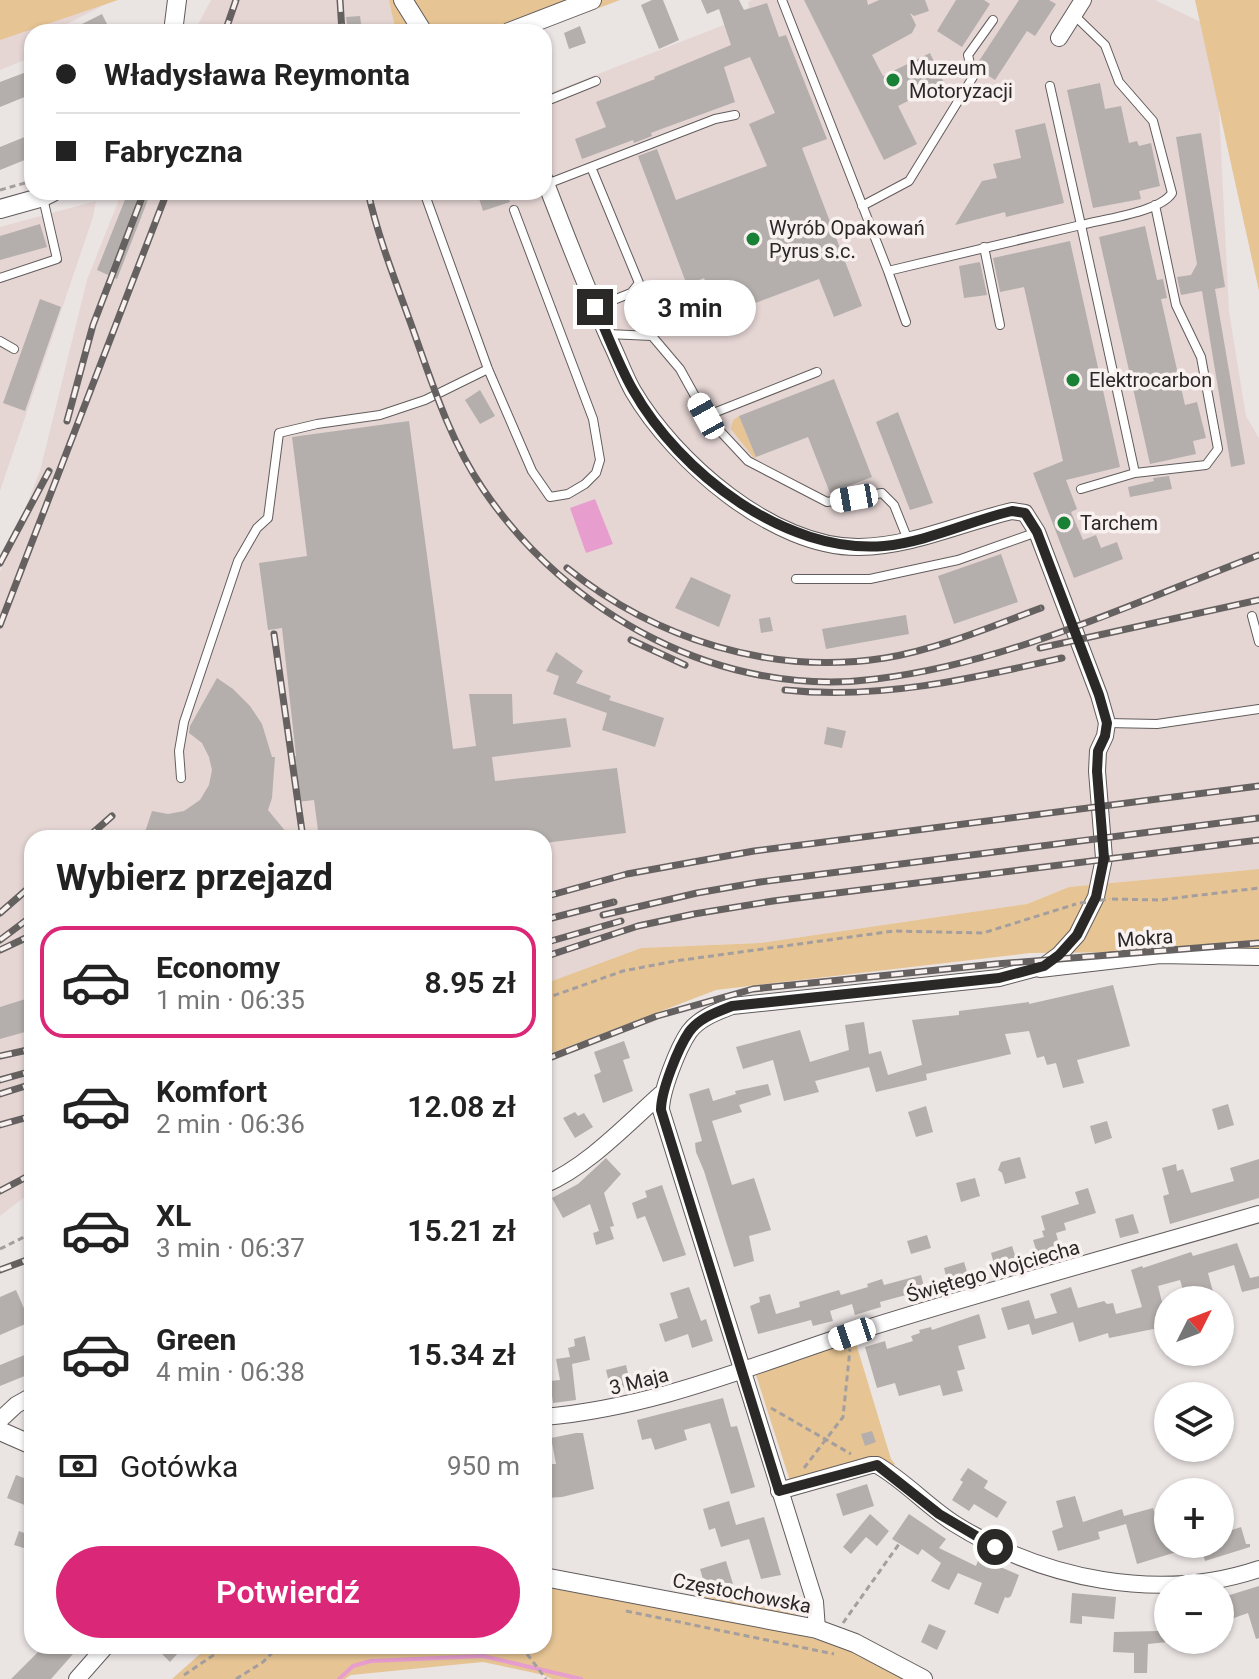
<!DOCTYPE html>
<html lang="pl">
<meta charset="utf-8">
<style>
body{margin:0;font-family:Roboto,sans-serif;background:#f2f2f2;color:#222;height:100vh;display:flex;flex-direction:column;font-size:30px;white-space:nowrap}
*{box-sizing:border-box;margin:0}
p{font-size:26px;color:#767676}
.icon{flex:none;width:44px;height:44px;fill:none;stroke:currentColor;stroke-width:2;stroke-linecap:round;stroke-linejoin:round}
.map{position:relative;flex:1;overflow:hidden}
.sheet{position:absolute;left:24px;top:830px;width:528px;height:824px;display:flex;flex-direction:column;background:#fff;border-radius:24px;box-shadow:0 2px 6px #0004}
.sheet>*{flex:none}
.guide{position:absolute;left:24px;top:24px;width:528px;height:176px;border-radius:24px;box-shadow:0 2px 6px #0004;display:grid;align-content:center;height:176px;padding:0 32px;background:#fff}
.needle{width:52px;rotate:48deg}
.fabs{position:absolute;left:1154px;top:1286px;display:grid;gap:16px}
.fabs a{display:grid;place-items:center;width:80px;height:80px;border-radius:50%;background:#fff;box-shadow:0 2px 6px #0004;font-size:40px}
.end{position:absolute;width:36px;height:36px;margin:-18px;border:10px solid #2b2828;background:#fff;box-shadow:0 0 0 4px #fff}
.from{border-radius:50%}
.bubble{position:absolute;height:56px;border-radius:28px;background:#fff;box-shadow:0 2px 6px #0004;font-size:26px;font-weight:600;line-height:56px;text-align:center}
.car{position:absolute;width:24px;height:48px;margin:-24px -12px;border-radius:10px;box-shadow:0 0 6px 2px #0007;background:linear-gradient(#fff 24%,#345 0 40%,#fff 0 76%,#345 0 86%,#fff 0)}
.guide b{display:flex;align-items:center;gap:28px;height:76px;font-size:30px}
.guide b+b{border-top:2px solid #e0e0e0}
.guide i{width:20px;height:20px;background:#222}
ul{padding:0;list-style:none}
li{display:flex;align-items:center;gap:24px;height:112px;margin:0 16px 12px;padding:0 16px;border:4px solid transparent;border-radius:24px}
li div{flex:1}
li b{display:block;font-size:30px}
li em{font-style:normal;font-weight:600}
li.on{border-color:#db2777}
li>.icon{width:72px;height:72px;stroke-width:1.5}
h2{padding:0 32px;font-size:36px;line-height:96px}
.pay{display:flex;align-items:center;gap:20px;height:88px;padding:0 32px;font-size:30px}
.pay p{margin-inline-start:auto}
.cta{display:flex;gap:16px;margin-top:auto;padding:16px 32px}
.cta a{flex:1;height:92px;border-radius:48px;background:#db2777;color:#fff;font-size:32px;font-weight:600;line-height:92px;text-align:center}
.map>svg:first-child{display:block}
</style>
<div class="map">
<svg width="1259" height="1679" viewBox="0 0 1259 1679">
<rect width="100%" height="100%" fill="#eae4e3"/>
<path fill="#e5d6d4" d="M0,0H114L51,32H32V42L28,44L32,57L0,70Z
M211,0H549L400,32H194Z
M752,0H1155L1215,29L1229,312L1246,416L1259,438V869L1069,887L1027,904L760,943L641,948L544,984V838H32V1191L0,1216V572L40,471L87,280L122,192H544V95L742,18L740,11L749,8L748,2Z
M96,201L93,217L0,491V227Z"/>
<path fill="#e6c494" d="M0,0H118L0,40Z
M389,0H620L535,32H396Z
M1195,0H1259V291Z
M739,416L756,457L754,458L731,429L733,420Z
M1259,869V951L1030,953L716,990L544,1056V984L641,948L760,943L1027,904L1069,887Z
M855,1340L891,1459L895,1464L893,1466L870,1458H862L790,1481L756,1375Z
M544,1587L785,1631L844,1647L908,1679H552L544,1675L483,1662L351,1675L345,1679H172L209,1646H544Z
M700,1594L802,1613L792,1616L701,1598Z"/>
<path fill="#e79dce" d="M595,499L613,544L586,553L570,508Z"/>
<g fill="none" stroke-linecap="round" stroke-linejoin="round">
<path stroke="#e79dce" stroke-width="4" d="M339,1679L353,1666L371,1661L483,1656L581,1679"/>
</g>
<path fill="#b4afac" d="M652,0H663L679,40L659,49L641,5Z
M701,0H739L744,10L767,3L779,37L786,35L827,139L802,148L862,306L834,317L819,279L679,332L674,320L714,304L704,278L687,285L638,156L657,149L676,200L767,166L749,124L775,113L750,57L724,67L735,102L656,131L651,133L652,136L634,143L633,140L582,159L575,139L606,127L596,102L655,79L654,77L731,45L719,9L707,14Z
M804,0H867L868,5L879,0H925L929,11L914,16L910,13L916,25L912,33L872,55L883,76L930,53L944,83L898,106L917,144L884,160Z
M956,0H984L990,4L962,47L937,31Z
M1019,0H1049L1056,4L1035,36L1027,31L995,80L978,69L977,64Z
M102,14L107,24L89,32H71L70,30Z
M360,16L362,31L348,32L346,17Z
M580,26L586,43L569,49L564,33Z
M29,71L32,80V94L0,107V82Z
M1100,83L1105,109L1121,106L1129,143L1137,141L1139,146L1151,143L1160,186L1139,191L1141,199L1093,208L1067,90Z
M1045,123L1064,203L1006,217L1005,212L955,225L982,181L997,178L993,164L1021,158L1015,130Z
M1201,133L1225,287L1215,289L1245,464L1231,467L1202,291L1181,295L1177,277L1191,275L1197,264L1176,137Z
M32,134V157L0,170V147Z
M128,192H151L117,279L97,270Z
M477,192H506L510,202L483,211Z
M40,224L47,247L0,260V236Z
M1145,226L1157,280L1163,279L1167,298L1161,299L1185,405L1197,402L1206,438L1193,441L1196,454L1150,464L1099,237Z
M1070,241L1120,467L1066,480L1077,509L1071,512L1083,540L1096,535L1101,548L1117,542L1123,559L1074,578L1033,473L1063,461L1024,287L1000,292L993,258Z
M980,262L987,295L964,298L959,266Z
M40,299L61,307L25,411L3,403Z
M834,379L872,477L830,493L808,437L756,457L739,416Z
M480,390L495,416L480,424L465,400Z
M898,412L933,503L910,510L876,422Z
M409,421L453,749L476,746L469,694H512L513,724L566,718L571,747L492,757L495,781L617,768L626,833L544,843V838H319L314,800L297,802L291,756H296L282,628L268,630L259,563L307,556L292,437Z
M1169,476L1172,489L1130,497L1128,487L1154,481L1153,478Z
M1001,554L1018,602L954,624L938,576Z
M691,577L731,595L719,627L675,608Z
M906,615L909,634L826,649L822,629Z
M770,617L773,631L761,633L759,619Z
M556,652L583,671L576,683L611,696L609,700L664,718L655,747L602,730L607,713L553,694L559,676L546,671Z
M217,678L233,689L250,706L262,724L272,757H275L272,798L268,810L291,838H143L152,811L168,814L184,811L200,800L209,785L212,770L209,757L202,743L189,733L190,726Z
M827,727L846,731L842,748L824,744Z
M1113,985L1130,1046L1077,1060L1084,1083L1063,1088L1056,1063L1047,1065L1044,1056L1037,1058L1029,1031L1005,1034L1011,1054L926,1074L927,1080L876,1092L869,1067L815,1081L819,1092L784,1101L773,1060L743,1069L736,1047L800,1030L810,1062L849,1050L845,1025L864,1022L869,1054L881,1051L888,1075L922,1065L912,1020L959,1015V1011L1029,1002V1004Z
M32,997V1030L0,1039V1007Z
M624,1041L630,1058L623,1060L633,1091L603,1103L594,1075L601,1072L594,1052Z
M768,1084L771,1095L739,1105L742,1112L712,1121L732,1185L754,1178L771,1230L749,1236L754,1261L734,1267L704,1171L696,1152L695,1143L702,1141L689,1094L709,1088L713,1101L736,1094L735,1091Z
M1228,1104L1234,1125L1218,1130L1212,1109Z
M926,1106L933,1132L916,1137L908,1112Z
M575,1112L578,1116L584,1113L593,1127L575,1138L563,1118Z
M1107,1121L1112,1138L1095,1144L1090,1126Z
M1020,1157L1026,1178L1005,1184L1002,1173L998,1170L1001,1162Z
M606,1158L621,1174L604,1193L614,1226L610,1227L614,1239L596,1245L593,1233L599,1231L590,1204L563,1218L552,1198L578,1184Z
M1259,1159V1198L1170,1224L1163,1196L1169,1194L1162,1168L1176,1164L1177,1171L1183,1169L1191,1193L1234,1181L1230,1168Z
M975,1178L980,1196L961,1202L956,1183Z
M662,1185L686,1255L663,1262L645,1216L637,1219L632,1203L647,1197L645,1191Z
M1088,1188L1096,1213L1064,1223L1066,1230L1056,1233L1062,1255L1040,1262L1033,1240L1044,1237L1042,1231L1045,1230L1041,1216L1079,1204L1075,1192Z
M1133,1214L1139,1233L1120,1238L1115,1219Z
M927,1235L931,1248L911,1254L907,1241Z
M1237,1243L1250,1278L1259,1276V1288L1242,1292L1234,1265L1208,1273L1213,1292L1186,1300L1180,1280L1158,1286L1168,1326L1109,1338L1108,1333L1079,1342L1073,1322L1032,1335L1029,1324L1008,1330L1001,1308L1029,1300L1035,1319L1057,1313L1050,1294L1071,1287L1078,1308L1104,1301L1107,1304L1113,1303L1116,1314L1142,1307L1131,1270L1142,1266L1143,1268L1191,1252L1193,1256Z
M1012,1246L1019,1267L1001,1273L998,1263L994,1264L991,1253Z
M964,1262L970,1282L949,1288L944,1268Z
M921,1275L926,1294L907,1300L906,1295L880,1302L881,1307L855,1315L852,1304L830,1311L833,1321L813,1326L811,1320L758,1334L750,1306L760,1302L759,1297L770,1294L776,1314L800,1307L799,1302L839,1290L841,1295L868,1287L867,1284L882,1279L884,1285Z
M689,1287L701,1321L706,1319L713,1341L692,1348L688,1334L665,1342L659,1324L678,1318L670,1293Z
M16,1290L30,1322L0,1335V1297Z
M979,1314L986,1338L958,1346L965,1369L957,1371L963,1391L943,1396L940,1385L899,1396L895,1383L877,1388L865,1347L885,1341L887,1349L913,1341L911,1336L920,1333L919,1330L931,1327L932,1330Z
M585,1336L590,1360L572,1364L576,1400L553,1403L550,1381L560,1380L556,1359L570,1357L568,1348L575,1346L574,1339Z
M32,1352V1373L0,1386V1365Z
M626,1365L631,1386L611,1391L606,1370Z
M723,1398L731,1427L737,1426L755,1487L731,1494L710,1423L684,1430L687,1440L655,1450L651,1438L642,1440L637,1420Z
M872,1431L876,1442L865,1446L861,1434Z
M576,1433H583L594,1489L562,1497L546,1498L544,1464H556L551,1438Z
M968,1468L988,1481L984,1488L1007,1502L997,1518L974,1504L969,1511L952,1500L963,1482L960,1480Z
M16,1475L32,1481V1508L7,1498Z
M867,1484L874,1506L843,1516L836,1494Z
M1075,1496L1083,1522L1122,1509L1124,1516L1153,1508L1161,1534L1168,1531V1544H1193V1547L1137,1564L1126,1524L1098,1532L1100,1539L1058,1551L1052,1531L1063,1527L1056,1501Z
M729,1501L736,1525L764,1517L781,1575L761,1579L749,1539L721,1547L715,1528L709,1530L703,1509Z
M870,1514L889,1531L877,1546L866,1537L851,1554L843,1547Z
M909,1514L946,1539L939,1548L976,1566L979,1558L1019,1575L1011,1596L1008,1598L1005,1597L998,1614L974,1604L982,1583L958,1573L949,1590L942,1587L931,1581L941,1563L922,1549L918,1555L892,1539Z
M1241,1527L1246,1544H1250V1547L1205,1561L1200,1544H1223L1220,1534Z
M19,1531L32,1536L27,1549L14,1545Z
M726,1561L733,1584L703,1579L700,1569Z
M1259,1586V1638L1256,1639L1248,1613L1220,1623V1598Z
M1072,1593L1116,1597L1114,1619L1082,1616V1624L1070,1623Z
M1168,1600V1642L1148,1644L1147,1673H1134V1653L1113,1652L1114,1632L1159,1631L1156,1601Z
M929,1624L946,1631L937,1650L921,1642Z
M44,1646H80L51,1679H11Z
M154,1646H170L178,1653L170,1662Z"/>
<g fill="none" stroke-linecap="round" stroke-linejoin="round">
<defs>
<path id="service" d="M782,0L888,271L906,322
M1074,15L1105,45L1119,82L1153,121L1172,193C1160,212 1104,219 1081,225L1135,473
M544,102L596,81
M591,167L639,283L631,293L596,307
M547,184L715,119L735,115
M424,192L488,369L532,471L550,497L568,494L585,484L596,473L600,460L593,419L514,210
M862,206L909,181L973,77L968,55L993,20
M984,247L1000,325
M888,271L1081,225L1050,86
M0,278L57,259L43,198
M608,334L652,336L680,369L706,416L748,461L827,502L882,493L894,505L908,540
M0,341L14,349
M706,416L817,372
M1081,489L1135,473L1206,465L1218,449L1201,357L1176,305L1155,205
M796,579H870L958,560L1037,532
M1252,616L1259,642
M1107,723L1157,724L1259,709
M181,778L179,751L184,722L238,561L257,528L268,518L279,433L317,424L380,415L425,400L488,369"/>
<path id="minor" d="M1059,38L1083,0
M544,178C565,233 586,287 610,341C618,357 624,375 633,391C674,461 773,548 859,547C913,546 961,523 1012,511L1025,513L1037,532L1099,695L1107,723L1105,736L1098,751L1097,771L1104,858L1096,897L1077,935L1059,955L1044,966L999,978L732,1006C717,1012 699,1018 689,1032C678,1048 661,1091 661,1110L815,1602L817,1629
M1040,969L1160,955L1259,957
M544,1185C588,1166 625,1126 661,1094
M544,1417C655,1407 748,1367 852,1333C987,1290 1123,1254 1259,1214
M0,1420L16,1405L32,1396
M779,1491L871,1465H877C905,1481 928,1507 955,1524C1043,1579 1158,1603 1259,1569
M77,1679L106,1646"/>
<path id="tertiary" d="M403,0L423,32
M173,32L177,0
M509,32L592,0
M0,209L43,197L53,192
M0,1431L32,1445
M544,1577L817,1629L855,1643L923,1679"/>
</defs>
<use href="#service" stroke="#625c5c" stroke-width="10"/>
<use href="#minor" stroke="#625c5c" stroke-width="18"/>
<use href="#tertiary" stroke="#625c5c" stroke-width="20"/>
<path stroke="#a49f9e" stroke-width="3" stroke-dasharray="6 4" stroke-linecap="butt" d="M0,190L32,181
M1112,899L1159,900L1259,888
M544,999L623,971L675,961L894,931L983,933L1076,904
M0,1249L32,1233
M771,1408L851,1454
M804,1468L843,1417L850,1349
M626,1611L834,1654
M843,1623L899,1544
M521,1646L546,1679
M184,1675L227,1646
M236,1679L263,1662L279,1646"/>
<use href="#service" stroke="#fff" stroke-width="8"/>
<use href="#minor" stroke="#fff" stroke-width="16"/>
<use href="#tertiary" stroke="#fff" stroke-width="18"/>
<defs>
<path id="rail" d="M340,0L342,32
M225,32L236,0
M368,192C378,237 395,280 411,324C431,380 449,439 483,489C568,615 722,699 876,679C1009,663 1135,602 1259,555
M67,421L93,325L144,192
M0,563L49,471
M567,568C655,639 771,676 885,658C939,649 990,627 1041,608
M0,625L167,192
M274,634L303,838
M631,640L685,665
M1040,648L1259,600
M785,690C880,700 970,679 1062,658
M87,838L112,816
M544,897L627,874L754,851L1259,786
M0,913L32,885
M603,915L697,893L760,882L1259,818
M544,920L614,902
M0,940L32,916
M544,943L621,921
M0,950L32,935
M544,957L638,926L694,914L773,901L1259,840
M0,1056L32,1049
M544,1060L657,1016L753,989L996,964L1259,943
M0,1080L32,1071
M0,1094L32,1084
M0,1125L32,1116
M0,1191L32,1174
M0,1270L32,1258"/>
</defs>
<use href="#rail" stroke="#656160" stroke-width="7"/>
<use href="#rail" stroke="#f8f1f0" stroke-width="4" stroke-dasharray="12" stroke-linecap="butt"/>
<path stroke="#a49f9e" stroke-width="3" stroke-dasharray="6 4" stroke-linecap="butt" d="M1080,903L1110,899"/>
</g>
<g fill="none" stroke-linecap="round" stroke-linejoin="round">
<path stroke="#2b2828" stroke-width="10" d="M595,307C608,335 618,364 633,390C680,473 785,554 884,546C927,542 970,521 1012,511L1025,513L1037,532L1099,695L1107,723L1105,736L1098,751L1097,771L1104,858L1096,897L1077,935L1059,955L1044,966L999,978L732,1006C717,1012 699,1018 689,1032C678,1048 661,1091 661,1110L779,1491L877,1465L939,1514L995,1547"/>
</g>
<g fill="#188136" stroke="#f8f1f0" stroke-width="3">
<circle cx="893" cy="80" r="8"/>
<circle cx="753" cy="239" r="8"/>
<circle cx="1073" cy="380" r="8"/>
<circle cx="1064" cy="523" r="8"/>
</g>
<g text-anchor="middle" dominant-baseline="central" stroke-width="7" stroke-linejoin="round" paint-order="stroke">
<g font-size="20" fill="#2b2828" stroke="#f8f1f0" text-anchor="start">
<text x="909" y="68">Muzeum<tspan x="909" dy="23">Motoryzacji</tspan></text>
<text x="769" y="228">Wyrób Opakowań<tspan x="769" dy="23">Pyrus s.c.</tspan></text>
<text x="1089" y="380">Elektrocarbon</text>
<text x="1080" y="523">Tarchem</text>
</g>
<g font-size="20" fill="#2b2828" stroke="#f8f1f0">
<text transform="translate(1145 938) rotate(-4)">Mokra</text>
<text transform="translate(993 1271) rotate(-16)">Świętego Wojciecha</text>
<text transform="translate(639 1381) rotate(-14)">3 Maja</text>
<text transform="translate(742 1593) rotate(11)">Częstochowska</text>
</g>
</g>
</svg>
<div class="fabs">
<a><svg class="needle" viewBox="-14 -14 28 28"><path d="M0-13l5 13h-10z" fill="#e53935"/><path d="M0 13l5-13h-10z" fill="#767676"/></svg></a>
<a><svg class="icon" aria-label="layers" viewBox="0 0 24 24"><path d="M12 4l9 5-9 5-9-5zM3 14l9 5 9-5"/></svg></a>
<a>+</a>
<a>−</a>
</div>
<i class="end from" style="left:995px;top:1547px"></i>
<i class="end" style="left:595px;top:307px"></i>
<div class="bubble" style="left:624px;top:280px;width:132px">3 min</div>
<i class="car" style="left:706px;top:416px;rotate:331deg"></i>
<i class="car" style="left:854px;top:498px;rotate:260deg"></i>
<i class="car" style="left:852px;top:1334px;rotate:251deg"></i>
<div class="guide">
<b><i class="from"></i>Władysława Reymonta</b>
<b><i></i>Fabryczna</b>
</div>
<section class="sheet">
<h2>Wybierz przejazd</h2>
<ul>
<li class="on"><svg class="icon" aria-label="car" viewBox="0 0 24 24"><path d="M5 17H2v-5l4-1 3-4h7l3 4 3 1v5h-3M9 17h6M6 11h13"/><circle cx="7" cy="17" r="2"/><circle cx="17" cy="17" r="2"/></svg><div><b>Economy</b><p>1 min · 06:35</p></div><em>8.95 zł</em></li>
<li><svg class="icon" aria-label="car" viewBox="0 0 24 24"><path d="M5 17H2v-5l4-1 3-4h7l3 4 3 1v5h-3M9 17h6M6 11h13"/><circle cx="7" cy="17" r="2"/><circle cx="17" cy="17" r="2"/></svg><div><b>Komfort</b><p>2 min · 06:36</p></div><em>12.08 zł</em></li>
<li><svg class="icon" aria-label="car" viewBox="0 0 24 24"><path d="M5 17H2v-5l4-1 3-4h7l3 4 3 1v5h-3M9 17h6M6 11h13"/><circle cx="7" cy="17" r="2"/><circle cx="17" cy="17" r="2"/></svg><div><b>XL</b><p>3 min · 06:37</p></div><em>15.21 zł</em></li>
<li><svg class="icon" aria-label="car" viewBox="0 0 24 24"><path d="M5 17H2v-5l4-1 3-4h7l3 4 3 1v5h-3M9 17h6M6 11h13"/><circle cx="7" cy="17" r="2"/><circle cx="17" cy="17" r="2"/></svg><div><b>Green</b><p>4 min · 06:38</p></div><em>15.34 zł</em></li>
</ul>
<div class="pay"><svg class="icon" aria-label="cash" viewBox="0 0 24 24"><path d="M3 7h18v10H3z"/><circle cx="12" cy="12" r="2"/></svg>Gotówka<p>950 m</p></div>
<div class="cta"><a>Potwierdź</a></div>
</section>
</div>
